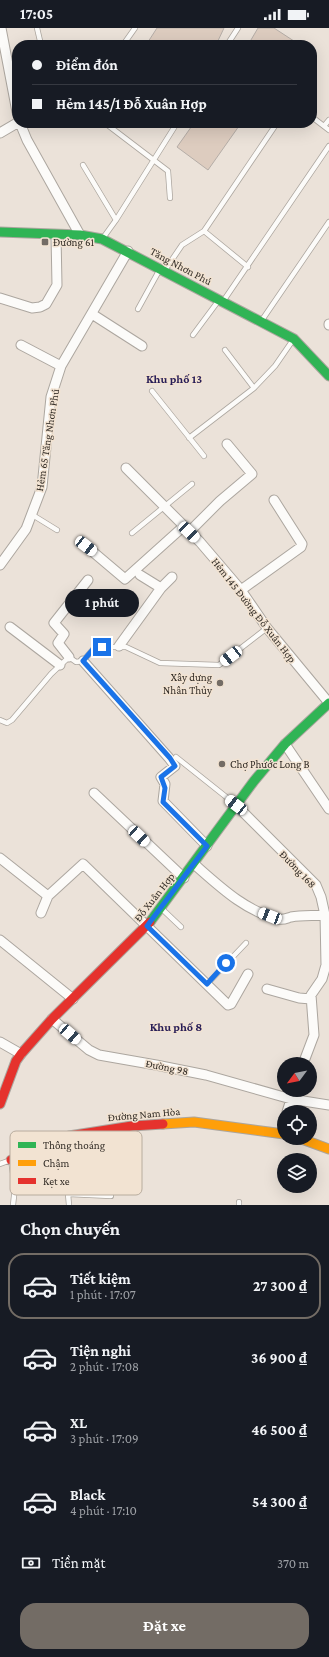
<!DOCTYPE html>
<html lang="vi">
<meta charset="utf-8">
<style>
body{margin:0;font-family:"Crimson Pro",serif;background:#20242c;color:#f1f3f6;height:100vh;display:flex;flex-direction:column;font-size:15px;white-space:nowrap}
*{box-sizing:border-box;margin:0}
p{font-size:13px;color:#9ea1a6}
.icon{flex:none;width:22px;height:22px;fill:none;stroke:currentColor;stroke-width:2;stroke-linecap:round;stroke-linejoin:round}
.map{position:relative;height:1177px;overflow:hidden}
.details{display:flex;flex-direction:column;background:#171b24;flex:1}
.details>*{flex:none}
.banner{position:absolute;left:12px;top:12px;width:305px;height:88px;border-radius:16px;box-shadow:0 4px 16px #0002;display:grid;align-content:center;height:88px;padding:0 20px;background:#171b24}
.needle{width:26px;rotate:238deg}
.tools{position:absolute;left:277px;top:1029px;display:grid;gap:8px}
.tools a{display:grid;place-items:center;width:40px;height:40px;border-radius:50%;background:#171b24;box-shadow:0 4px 16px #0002;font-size:20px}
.end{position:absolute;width:18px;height:18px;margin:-9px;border:5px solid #1a73e8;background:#fff;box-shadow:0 0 0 2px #fff}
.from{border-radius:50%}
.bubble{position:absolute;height:28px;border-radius:14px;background:#171b24;box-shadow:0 4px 16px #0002;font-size:13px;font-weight:700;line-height:28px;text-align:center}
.car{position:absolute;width:12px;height:24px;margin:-12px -6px;border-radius:5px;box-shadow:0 0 3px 1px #0007;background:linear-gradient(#fff 24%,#345 0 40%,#fff 0 76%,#345 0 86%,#fff 0)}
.banner b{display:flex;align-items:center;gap:14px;height:38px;font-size:15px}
.banner b+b{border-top:1px solid #363941}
.banner i{width:10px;height:10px;background:#f1f3f6}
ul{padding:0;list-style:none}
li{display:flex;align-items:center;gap:12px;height:66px;margin:0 8px 6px;padding:0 12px;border:2px solid transparent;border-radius:16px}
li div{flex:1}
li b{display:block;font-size:15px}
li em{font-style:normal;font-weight:700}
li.active{border-color:#736c65}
li>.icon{width:36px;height:36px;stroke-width:1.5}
h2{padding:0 20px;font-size:18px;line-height:48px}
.pay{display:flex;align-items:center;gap:10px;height:44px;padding:0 20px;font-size:15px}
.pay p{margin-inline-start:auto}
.action{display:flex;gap:8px;margin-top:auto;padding:8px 20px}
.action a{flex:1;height:46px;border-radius:16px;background:#736c65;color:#fff;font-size:16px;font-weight:700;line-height:46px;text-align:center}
.status{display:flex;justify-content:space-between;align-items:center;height:28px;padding:0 20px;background:#171b24;direction:ltr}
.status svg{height:11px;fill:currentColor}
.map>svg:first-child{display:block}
</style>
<div class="status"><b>17:05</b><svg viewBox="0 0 49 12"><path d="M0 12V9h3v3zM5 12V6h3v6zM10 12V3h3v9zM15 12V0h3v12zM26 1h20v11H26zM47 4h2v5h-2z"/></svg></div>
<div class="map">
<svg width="329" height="1177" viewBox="0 0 329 1177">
<rect width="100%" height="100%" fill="#ebe2d9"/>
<path fill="#ddccbf" stroke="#b5ada7" d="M157,0H224L216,17H146Z
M258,0H274L300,17H248Z
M194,95H235L239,98L208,142L177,119Z"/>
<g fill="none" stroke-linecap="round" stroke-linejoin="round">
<defs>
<path id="lane" d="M37,0L41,17
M123,17L135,0
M227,17L238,0
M312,89L329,102
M105,95L168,143L170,170
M324,98L329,92
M83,137L116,192
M204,203L248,239
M103,210L116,192L177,95
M165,242L182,217L204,203L277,95
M224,272L329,118
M138,281L160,241
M262,292L329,194
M193,307L219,272
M225,322L254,360
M152,363L204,428
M189,410L254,360L275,338L293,312
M31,486L57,502
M132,505L192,456
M0,692L7,695L12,692L51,646L69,629L76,634L83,633L95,619H126L160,635L219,637L267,600
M176,729L235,776
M161,880L181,899
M207,956L246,915
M65,1133L69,1177
M0,1136L11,1132L15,1159L13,1177
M68,1166L111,1168
M239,1177V1174"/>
<path id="street" d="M1,0L17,84
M20,95L27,112L80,207
M0,105L17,95
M0,270L32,280L40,279L46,276L57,257L56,207
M92,286L142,318
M329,297V296
M21,317L61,338
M126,440L200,514L241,562L267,600L329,675
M189,504L220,473L252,446L227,416
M86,518L125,551L184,498
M0,537L26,501L42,459L51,369L61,338L128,223
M140,547L161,560
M241,562L301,519L302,516L274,472
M10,599L60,637
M119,618L161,560L172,549
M69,629L58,615L64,606L54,595L88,552
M83,633L169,730L175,738L161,749L165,756L163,773L207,818
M285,716L329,781
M94,765L184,850
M236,777L316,857L321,869L325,887L326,937L322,951L311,967L314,1007L303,1036
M0,830L48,868
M194,836C219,858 246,884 279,891C284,892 287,890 291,889C302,887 314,888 325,887
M41,885L48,868L83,836L228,977L231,976L248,946
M0,912L73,971
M267,961L299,970L311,971
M52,991L89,1022L99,1027L156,1037L206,1047L291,1071L329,1077
M0,1014L21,1026
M287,1084L294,1062"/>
<path id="fast" d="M0,204L80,207L102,211L294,311L329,348
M150,894L254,753L285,716L329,675"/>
<path id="slow" d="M163,1096L194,1094L284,1106
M299,1110L329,1121"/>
<path id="jam" d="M0,1076L16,1033L21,1026L52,991L150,894
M11,1132L69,1108L132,1098L163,1096"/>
</defs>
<use href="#lane" stroke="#aca69f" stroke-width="6"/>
<use href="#street" stroke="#aca69f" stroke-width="11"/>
<use href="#fast" stroke="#aca69f" stroke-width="11"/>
<use href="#slow" stroke="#aca69f" stroke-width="11"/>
<use href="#jam" stroke="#aca69f" stroke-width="11"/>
<use href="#lane" stroke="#fcfbf9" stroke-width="4.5"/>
<use href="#street" stroke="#fcfbf9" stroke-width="9"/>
<use href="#fast" stroke="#30b455" stroke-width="9"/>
<use href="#slow" stroke="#ff9f0a" stroke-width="9"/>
<use href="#jam" stroke="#e5322d" stroke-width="9"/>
</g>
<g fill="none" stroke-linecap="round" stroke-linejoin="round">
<path stroke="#1a73e8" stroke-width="5" d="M102,619H95L83,633L170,730L175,738L161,749L165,760L163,774L207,818L147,898L207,956L226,935"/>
</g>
<g fill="#736c65" stroke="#f2e3d2" stroke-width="1.5">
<rect x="41" y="210" width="8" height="8" rx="2"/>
<circle cx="220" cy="655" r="4"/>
<circle cx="222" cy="736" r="4"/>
</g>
<g text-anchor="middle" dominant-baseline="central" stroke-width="3" stroke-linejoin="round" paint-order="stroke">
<g font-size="11" fill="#322c26" stroke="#f2e3d2" text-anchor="start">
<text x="53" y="214">Đường 61</text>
<text x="212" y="649" text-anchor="end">Xây dựng<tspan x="212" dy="13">Nhân Thủy</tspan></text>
<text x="230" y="736">Chợ Phước Long B</text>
</g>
<g font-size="11" fill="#322c26" stroke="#f2e3d2">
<text transform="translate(181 238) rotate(28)">Tăng Nhơn Phú</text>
<text transform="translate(47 412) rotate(-81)">Hẻm 65 Tăng Nhơn Phú</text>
<text transform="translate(254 582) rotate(52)">Hẻm 145 Đường Đỗ Xuân Hợp</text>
<text transform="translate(298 841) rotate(46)">Đường 168</text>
<text transform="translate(154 869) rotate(-52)">Đỗ Xuân Hợp</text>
<text transform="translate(167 1039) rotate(11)">Đường 98</text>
<text transform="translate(144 1086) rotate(-5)">Đường Nam Hòa</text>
</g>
<g font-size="12" font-weight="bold" fill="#271d57" stroke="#f2e3d2">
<text x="174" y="351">Khu phố 13</text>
<text x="176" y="999">Khu phố 8</text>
</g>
</g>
<rect x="10" y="1103" width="132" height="64" rx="6" fill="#f2e3d2" stroke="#b8ac9e" stroke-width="1"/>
<rect x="18" y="1114" width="18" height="6" fill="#30b455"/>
<rect x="18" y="1132" width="18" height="6" fill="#ff9f0a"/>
<rect x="18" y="1150" width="18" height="6" fill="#e5322d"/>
<g font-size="11" fill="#322c26">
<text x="43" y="1121">Thông thoáng</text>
<text x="43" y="1139">Chậm</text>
<text x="43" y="1157">Kẹt xe</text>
</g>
</svg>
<div class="tools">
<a><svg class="needle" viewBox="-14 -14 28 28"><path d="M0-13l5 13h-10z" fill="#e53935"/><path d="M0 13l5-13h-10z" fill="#9ea1a6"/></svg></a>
<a><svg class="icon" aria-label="locate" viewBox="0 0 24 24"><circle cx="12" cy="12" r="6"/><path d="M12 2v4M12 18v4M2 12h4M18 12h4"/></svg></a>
<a><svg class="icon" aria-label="layers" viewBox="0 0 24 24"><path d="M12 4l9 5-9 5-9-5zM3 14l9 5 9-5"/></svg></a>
</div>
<i class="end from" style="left:226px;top:935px"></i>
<i class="end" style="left:102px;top:619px"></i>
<div class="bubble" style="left:65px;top:561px;width:74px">1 phút</div>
<i class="car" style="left:189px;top:504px;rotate:134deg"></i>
<i class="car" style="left:86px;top:518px;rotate:128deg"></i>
<i class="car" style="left:231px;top:628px;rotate:232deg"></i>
<i class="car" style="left:236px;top:777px;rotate:308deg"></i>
<i class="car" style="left:139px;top:808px;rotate:133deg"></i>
<i class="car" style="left:270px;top:888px;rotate:291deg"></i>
<i class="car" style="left:70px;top:1006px;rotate:131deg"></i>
<div class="banner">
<b><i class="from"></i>Điểm đón</b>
<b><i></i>Hẻm 145/1 Đỗ Xuân Hợp</b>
</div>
</div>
<section class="details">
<h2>Chọn chuyến</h2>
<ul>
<li class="active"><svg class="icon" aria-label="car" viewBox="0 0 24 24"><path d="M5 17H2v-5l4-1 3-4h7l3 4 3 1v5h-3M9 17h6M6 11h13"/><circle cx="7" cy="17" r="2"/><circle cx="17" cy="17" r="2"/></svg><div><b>Tiết kiệm</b><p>1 phút · 17:07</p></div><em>27 300 ₫</em></li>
<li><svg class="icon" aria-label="car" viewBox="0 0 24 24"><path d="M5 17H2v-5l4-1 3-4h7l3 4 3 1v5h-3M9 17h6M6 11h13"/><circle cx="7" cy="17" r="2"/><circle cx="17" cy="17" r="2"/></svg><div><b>Tiện nghi</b><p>2 phút · 17:08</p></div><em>36 900 ₫</em></li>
<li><svg class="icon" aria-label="car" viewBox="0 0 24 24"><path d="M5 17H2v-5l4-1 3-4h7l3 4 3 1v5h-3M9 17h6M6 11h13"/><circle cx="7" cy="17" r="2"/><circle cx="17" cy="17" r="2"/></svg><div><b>XL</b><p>3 phút · 17:09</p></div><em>46 500 ₫</em></li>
<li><svg class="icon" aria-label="car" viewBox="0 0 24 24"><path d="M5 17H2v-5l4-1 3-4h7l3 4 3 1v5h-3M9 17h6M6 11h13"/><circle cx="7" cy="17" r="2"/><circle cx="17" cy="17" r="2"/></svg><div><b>Black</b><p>4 phút · 17:10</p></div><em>54 300 ₫</em></li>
</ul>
<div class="pay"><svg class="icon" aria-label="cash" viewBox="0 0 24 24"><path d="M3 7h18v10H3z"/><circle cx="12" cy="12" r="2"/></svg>Tiền mặt<p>370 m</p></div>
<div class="action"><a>Đặt xe</a></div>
</section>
